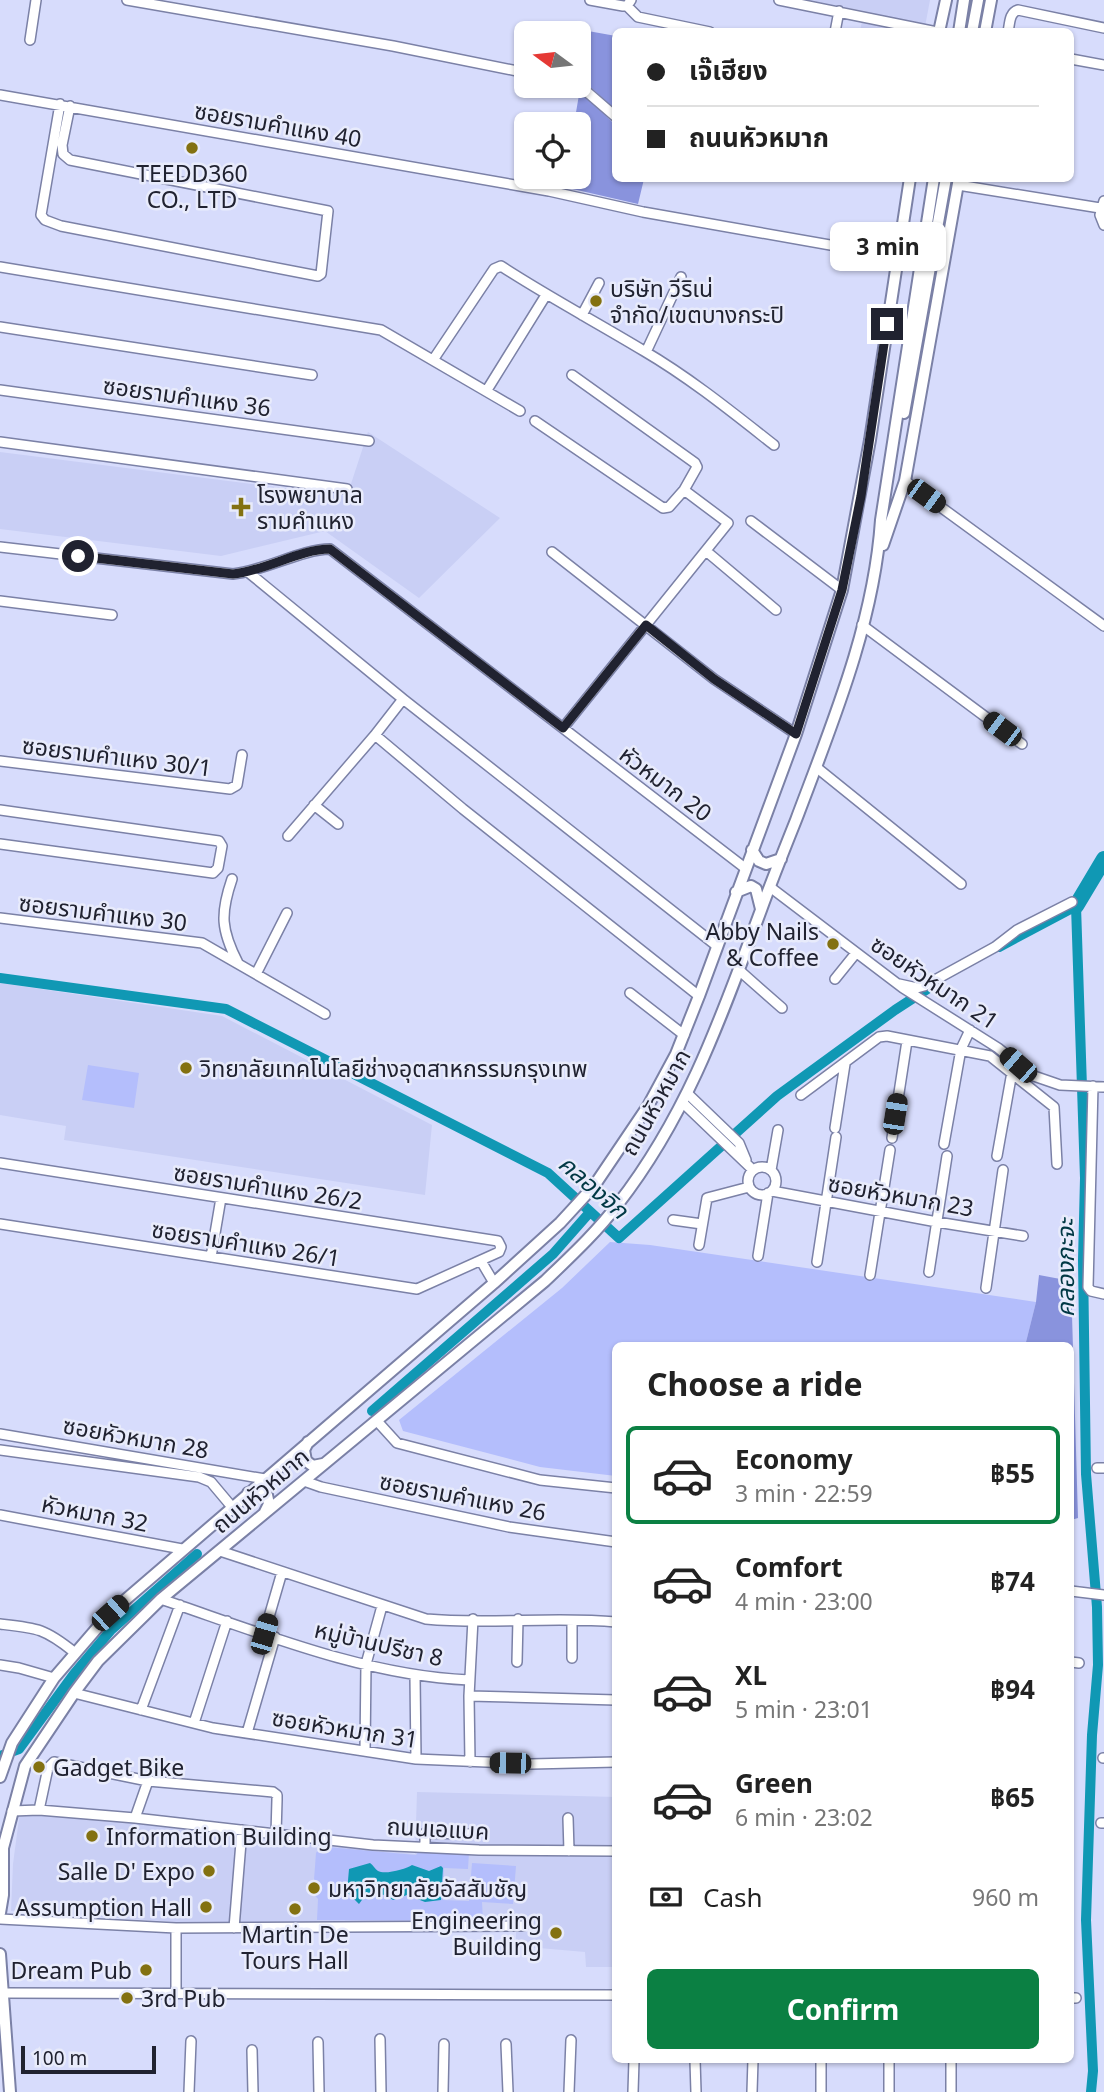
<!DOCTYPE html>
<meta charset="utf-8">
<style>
body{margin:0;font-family:"Noto Sans","Noto Sans Thai",sans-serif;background:#f6f6f6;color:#222;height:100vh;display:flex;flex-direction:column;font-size:26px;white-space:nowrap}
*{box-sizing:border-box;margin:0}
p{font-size:23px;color:#767676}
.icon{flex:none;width:38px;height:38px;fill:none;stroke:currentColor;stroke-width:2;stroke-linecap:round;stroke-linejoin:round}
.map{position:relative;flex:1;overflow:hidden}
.drawer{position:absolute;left:612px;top:1342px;width:462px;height:721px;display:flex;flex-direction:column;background:#fff;border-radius:10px;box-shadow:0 2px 5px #0004}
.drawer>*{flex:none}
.guide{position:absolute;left:612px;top:28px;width:462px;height:154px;border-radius:10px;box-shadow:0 2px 5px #0004;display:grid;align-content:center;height:154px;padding:0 35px;background:#fff}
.needle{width:46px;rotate:285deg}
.fabs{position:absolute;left:514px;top:21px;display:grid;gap:14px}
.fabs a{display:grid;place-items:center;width:77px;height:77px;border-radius:10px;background:#fff;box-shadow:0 2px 5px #0004;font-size:35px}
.scale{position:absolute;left:21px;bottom:18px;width:135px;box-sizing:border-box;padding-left:7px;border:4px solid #202230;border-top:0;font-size:19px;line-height:24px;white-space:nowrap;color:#202230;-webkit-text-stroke:5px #e8ebfb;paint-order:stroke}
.end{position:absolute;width:32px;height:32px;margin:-16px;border:9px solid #202230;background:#fff;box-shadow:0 0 0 4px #fff}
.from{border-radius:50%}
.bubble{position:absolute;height:49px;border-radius:10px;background:#fff;box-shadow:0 2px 5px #0004;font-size:23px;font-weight:700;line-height:49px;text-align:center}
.car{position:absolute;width:21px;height:42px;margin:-21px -10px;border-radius:9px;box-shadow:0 0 5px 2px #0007;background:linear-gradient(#222 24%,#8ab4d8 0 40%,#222 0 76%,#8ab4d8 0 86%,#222 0)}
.guide b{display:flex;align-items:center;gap:24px;height:66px;font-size:26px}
.guide b+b{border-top:2px solid #e0e0e0}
.guide i{width:18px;height:18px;background:#222}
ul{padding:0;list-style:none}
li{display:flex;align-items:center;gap:21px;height:98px;margin:0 14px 10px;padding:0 21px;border:4px solid transparent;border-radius:10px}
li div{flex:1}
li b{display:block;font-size:26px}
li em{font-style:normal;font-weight:700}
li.selected{border-color:#0b8043}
li>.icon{width:63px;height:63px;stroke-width:1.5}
h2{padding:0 35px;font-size:32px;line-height:84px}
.pay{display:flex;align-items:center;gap:18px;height:77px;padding:0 35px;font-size:26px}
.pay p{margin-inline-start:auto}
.action{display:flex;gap:14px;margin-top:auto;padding:14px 35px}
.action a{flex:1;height:80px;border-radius:10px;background:#0b8043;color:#fff;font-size:28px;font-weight:700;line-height:80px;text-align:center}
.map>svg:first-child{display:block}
</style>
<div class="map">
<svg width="1104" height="2092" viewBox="0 0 1104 2092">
<rect width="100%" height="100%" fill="#d7dcfc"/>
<path fill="#c9cff5" d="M805,0H930L924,32L860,31L864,11Z
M368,432L500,518L419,598L325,531L221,556L0,529V452L347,496Z
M0,983L222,1016L432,1125L425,1195L64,1140L66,1126L0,1115Z
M417,1792L616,1797V1967H586L585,1952L516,1946V1923L178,1922L11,1911L13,1864L20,1811L415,1854Z"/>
<path fill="#b4befc" d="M88,1065L139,1073L134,1108L82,1100Z
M610,1242L650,1245L1036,1302L1025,1346H616V1476L540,1467L403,1431L399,1420L562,1288Z
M327,1847L416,1855L419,1851L469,1852L468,1869L444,1868L443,1900L469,1901L472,1863L516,1866L513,1904L482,1902L483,1921L317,1920L318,1899L313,1893L316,1853L319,1848Z"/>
<path fill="#8993dd" d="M588,31L616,36V110L579,77Z
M580,89L616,126V178L644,179L638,204L564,187L565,177H579V124H574Z
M1039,1275L1071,1281L1078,1518L1071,1520V1346H1025L1036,1302Z"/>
<path fill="#1098b4" d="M370,1863C373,1865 375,1869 378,1871C385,1875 406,1869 412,1865L429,1871L441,1866L443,1868L441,1900L425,1902L407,1895L393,1900L385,1895L367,1893L359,1904L347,1892L349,1869Z"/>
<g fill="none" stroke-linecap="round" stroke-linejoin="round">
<path stroke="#1098b4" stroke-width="10" d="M999,947L1076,906L1085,1178L1083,1260L1086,1474L1097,1607L1098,1665L1092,1735L1086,1920L1093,2071L1091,2092
M0,978L226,1009L548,1173L619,1238L777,1096L895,1010L935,984
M372,1411L553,1254L590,1212
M0,1756L19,1749L74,1674L111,1630L197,1554"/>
<path stroke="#1098b4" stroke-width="16" d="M1076,906L1104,859"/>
<defs>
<path id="minor" d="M127,0L393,46L527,73
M590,0L623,6H627L631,0
M779,0L937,32
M627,6L638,17L710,32
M835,32L839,11
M1008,32C1010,23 1009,13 1018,10L1104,28
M30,40L36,0
M1071,59L1104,65
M579,85L616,117
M0,95L549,191L643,212L898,257
M60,104L41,215L45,220L61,226L318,276L321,274L328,211L70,160L63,154L62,145L70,106
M958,185L1100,208
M1104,201L1100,215L1104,225
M0,267L381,330L520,411
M582,315L599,283
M0,327L312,375
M646,352L681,277
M433,360L494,269L501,266C547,296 596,322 644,351C690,378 732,412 774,445
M572,375L695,463L697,467L684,490
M0,390L369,441
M487,390L546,295
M535,421L663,508L669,507L684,490L728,523L563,728
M0,442L347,489
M905,481L1104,626
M751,521L842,590
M0,547L233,574C264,571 302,549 330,549L745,868
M706,551L776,610
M552,552L714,679L796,734
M248,572L403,699L375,735L288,836
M0,601L112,615
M862,625L1022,744
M403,699L717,946
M375,735L463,809L699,996
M0,761L230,789L237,785L242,755
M816,767L961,884
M314,805L338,824
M0,810L219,841L222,846L218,868L213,873L0,844
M232,879C220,914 221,930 238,963
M770,887L903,988L998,1048L1031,1075L1060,1085L1104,1087
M0,918L202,943L325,1014
M740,971L782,1008
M256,974L287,913
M835,979L856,953
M899,984L917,988L924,986L995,947L1017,930L1072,902
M630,993L684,1035
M1093,1086L1088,1287L1091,1291L1104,1294
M688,1094L739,1143L746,1160
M801,1095L879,1037L887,1036L990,1056L1054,1107L1057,1164
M683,1103L753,1170
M835,1128L845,1064
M892,1138L907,1041
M944,1144L961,1049L970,1030
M997,1156L1012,1072
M0,1163L498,1241L501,1247L499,1252L417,1289L0,1224
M748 1181a14 14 0 1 1 28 0a14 14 0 1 1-28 0Z
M771,1170L778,1130
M772,1191L937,1222L1023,1236
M673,1220L702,1224
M699,1245L707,1198L749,1187
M758,1256L768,1193
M211,1257L221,1198
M481,1261L494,1283
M817,1262L836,1137
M929,1272L947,1156
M870,1275L890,1150
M986,1288L1003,1170
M377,1421L397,1443L540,1480L616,1488
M0,1434L265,1479
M0,1450L199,1477L211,1482L232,1507
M1097,1468H1104
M304,1481L321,1487L509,1527L616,1542
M0,1515L182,1549
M220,1551L426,1619C488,1625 553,1616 616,1622
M1071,1591L1104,1595
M161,1599C258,1632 366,1676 469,1680
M0,1624C37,1628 44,1628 74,1652
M264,1634L282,1572
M572,1658V1621
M517,1662L518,1619
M1071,1662L1079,1663
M0,1665L19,1668L54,1678
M415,1676L416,1759
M74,1693L213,1728L416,1759L531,1764L616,1762
M469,1696L616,1700
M141,1710L180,1605
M194,1723L227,1621
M247,1733L275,1637
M365,1751L366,1664L382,1606
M1103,1758H1104
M470,1762L469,1696L473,1619
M39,1810L48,1768L54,1762L148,1781
M12,1811L39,1810L135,1818L373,1845L479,1850L616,1851
M135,1818L148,1781L273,1792L277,1795V1800L276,1834
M568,1818L569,1851
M1101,1823H1104
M425,1847V1833L470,1834
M0,1919L176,1928L523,1926
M234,1928L242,1830
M3,1993L616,1995
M176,1994V1928
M1071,1998H1076
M380,2039L381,2092
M318,2042L319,2092
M506,2044L508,2092
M252,2050L253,2092
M695,2060L696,2092
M821,2060V2092
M951,2060V2092
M189,2092L191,2041
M443,2092L444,2044
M569,2092L571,2040
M633,2092L634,2060
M752,2092L753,2060
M889,2092V2060"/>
<path id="major" d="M939,32L946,0
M959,32L964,0
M972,32L978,0
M985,32L991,0
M904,413L946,178
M883,545L905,481L959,178
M752,850L759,861L766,864L781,859
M736,892L751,886L756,889L761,909
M308,1442L304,1450L306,1461L313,1466L323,1464
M248,1493L259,1491L267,1495L269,1504L265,1512
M0,1777L12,1743L54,1678L110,1613L494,1283L560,1223L594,1186L648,1106L676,1054L699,996L796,734L842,590L870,440L910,178
M0,1913L3,1895V1848L25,1766L74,1693L98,1661L161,1599L545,1281C570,1257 597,1232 618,1204C688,1114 722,1015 761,910C772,880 784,850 796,820C832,724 874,624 881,520L934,178
M0,1954L10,2092"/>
</defs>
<use href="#minor" stroke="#7b81a6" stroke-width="12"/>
<use href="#major" stroke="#7b81a6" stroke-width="14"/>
<use href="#minor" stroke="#fff" stroke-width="9"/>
<use href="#major" stroke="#fff" stroke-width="10"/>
</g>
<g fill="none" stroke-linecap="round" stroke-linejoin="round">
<path stroke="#202230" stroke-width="9" d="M78,556L233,574C265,571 300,549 330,549L563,728L646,625L714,679L796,734L842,590L861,496L887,324"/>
</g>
<g fill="#837111" stroke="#e8ebfb" stroke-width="2.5">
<circle cx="192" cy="148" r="7"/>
<circle cx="596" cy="301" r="7"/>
<path d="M237.5 496.5h7v7h7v7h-7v7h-7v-7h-7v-7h7z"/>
<circle cx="833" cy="944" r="7"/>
<circle cx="186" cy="1068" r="7"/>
<circle cx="39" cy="1767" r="7"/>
<circle cx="92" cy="1836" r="7"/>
<circle cx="209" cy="1871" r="7"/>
<circle cx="314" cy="1888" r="7"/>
<circle cx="206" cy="1907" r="7"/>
<circle cx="295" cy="1909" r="7"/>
<circle cx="556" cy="1933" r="7"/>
<circle cx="146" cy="1970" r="7"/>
<circle cx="127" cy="1998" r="7"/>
</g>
<g text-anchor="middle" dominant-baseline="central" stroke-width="5" stroke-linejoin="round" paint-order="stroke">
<g font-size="23" fill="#202230" stroke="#e8ebfb">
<text transform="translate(278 124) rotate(10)">ซอยรามคำแหง 40</text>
<text transform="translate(187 396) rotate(8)">ซอยรามคำแหง 36</text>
<text transform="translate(117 756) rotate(7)">ซอยรามคำแหง 30/1</text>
<text transform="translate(666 783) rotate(37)">หัวหมาก 20</text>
<text transform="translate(103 912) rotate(7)">ซอยรามคำแหง 30</text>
<text transform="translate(935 982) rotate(34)">ซอยหัวหมาก 21</text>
<text transform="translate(655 1102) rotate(-61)">ถนนหัวหมาก</text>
<text transform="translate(268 1186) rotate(9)">ซอยรามคำแหง 26/2</text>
<text transform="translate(901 1195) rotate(10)">ซอยหัวหมาก 23</text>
<text transform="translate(246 1243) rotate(9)">ซอยรามคำแหง 26/1</text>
<text transform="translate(136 1437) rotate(10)">ซอยหัวหมาก 28</text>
<text transform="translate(260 1490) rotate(-40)">ถนนหัวหมาก</text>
<text transform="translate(463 1496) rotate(11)">ซอยรามคำแหง 26</text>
<text transform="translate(95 1513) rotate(11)">หัวหมาก 32</text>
<text transform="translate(379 1643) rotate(13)">หมู่บ้านปรีชา 8</text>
<text transform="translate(345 1728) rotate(9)">ซอยหัวหมาก 31</text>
<text transform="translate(438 1828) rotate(3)">ถนนเอแบค</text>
</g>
<g font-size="23" fill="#202230" stroke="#e8ebfb" text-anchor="start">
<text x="192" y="173" text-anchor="middle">TEEDD360<tspan x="192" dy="26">CO., LTD</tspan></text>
<text x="610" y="288">บริษัท วีริเน่<tspan x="610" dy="26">จำกัด/เขตบางกระปิ</tspan></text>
<text x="257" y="494">โรงพยาบาล<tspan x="257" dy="26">รามคำแหง</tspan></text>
<text x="819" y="931" text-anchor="end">Abby Nails<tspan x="819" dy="26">&amp; Coffee</tspan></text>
<text x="200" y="1068">วิทยาลัยเทคโนโลยีช่างอุตสาหกรรมกรุงเทพ</text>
<text x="53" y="1767">Gadget Bike</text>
<text x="106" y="1836">Information Building</text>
<text x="195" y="1871" text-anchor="end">Salle D' Expo</text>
<text x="328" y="1888">มหาวิทยาลัยอัสสัมชัญ</text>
<text x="192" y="1907" text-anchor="end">Assumption Hall</text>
<text x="542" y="1920" text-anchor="end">Engineering<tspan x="542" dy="26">Building</tspan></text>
<text x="295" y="1934" text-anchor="middle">Martin De<tspan x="295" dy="26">Tours Hall</tspan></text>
<text x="132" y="1970" text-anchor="end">Dream Pub</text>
<text x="141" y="1998">3rd Pub</text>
</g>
<g font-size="24" font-style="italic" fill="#013844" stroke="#e8ebfb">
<text transform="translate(594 1186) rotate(41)">คลองจิก</text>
<text transform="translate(1064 1268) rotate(-90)">คลองกะจะ</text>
</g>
</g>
</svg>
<div class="fabs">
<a><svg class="needle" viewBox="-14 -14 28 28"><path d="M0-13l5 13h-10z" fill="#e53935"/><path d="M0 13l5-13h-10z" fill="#767676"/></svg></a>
<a><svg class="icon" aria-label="locate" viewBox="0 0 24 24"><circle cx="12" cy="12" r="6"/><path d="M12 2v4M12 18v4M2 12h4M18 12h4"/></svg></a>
</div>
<div class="scale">100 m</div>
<i class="end from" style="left:78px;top:556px"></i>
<i class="end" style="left:887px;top:324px"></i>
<div class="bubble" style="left:830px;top:222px;width:116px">3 min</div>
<i class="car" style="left:926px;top:496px;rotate:126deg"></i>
<i class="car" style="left:1002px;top:729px;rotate:307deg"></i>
<i class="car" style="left:1018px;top:1065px;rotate:311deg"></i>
<i class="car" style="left:895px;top:1114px;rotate:9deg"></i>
<i class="car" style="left:110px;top:1613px;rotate:48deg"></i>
<i class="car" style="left:264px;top:1634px;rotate:16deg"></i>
<i class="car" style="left:510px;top:1763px;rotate:271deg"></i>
<div class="guide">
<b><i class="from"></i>เจ๊เฮียง</b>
<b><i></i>ถนนหัวหมาก</b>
</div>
<section class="drawer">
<h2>Choose a ride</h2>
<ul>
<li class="selected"><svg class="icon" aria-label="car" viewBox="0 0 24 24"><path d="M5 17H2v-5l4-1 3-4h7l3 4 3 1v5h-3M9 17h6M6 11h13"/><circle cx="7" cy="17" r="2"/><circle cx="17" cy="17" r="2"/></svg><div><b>Economy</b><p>3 min · 22:59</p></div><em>฿55</em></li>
<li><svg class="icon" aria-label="car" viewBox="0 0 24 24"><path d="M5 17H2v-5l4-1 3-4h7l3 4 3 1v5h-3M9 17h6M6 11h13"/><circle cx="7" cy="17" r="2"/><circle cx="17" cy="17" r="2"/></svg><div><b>Comfort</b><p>4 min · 23:00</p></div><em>฿74</em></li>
<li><svg class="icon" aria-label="car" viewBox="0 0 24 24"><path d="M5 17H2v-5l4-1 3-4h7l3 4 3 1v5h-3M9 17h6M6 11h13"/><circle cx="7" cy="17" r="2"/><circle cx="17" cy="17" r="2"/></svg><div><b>XL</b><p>5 min · 23:01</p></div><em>฿94</em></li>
<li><svg class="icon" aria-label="car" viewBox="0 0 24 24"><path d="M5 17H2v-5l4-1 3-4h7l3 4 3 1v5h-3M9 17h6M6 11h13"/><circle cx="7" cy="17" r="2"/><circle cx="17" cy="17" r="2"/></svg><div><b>Green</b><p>6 min · 23:02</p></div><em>฿65</em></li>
</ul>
<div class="pay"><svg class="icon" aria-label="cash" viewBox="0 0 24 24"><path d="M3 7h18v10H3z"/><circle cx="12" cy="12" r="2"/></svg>Cash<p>960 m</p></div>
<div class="action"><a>Confirm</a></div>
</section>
</div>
